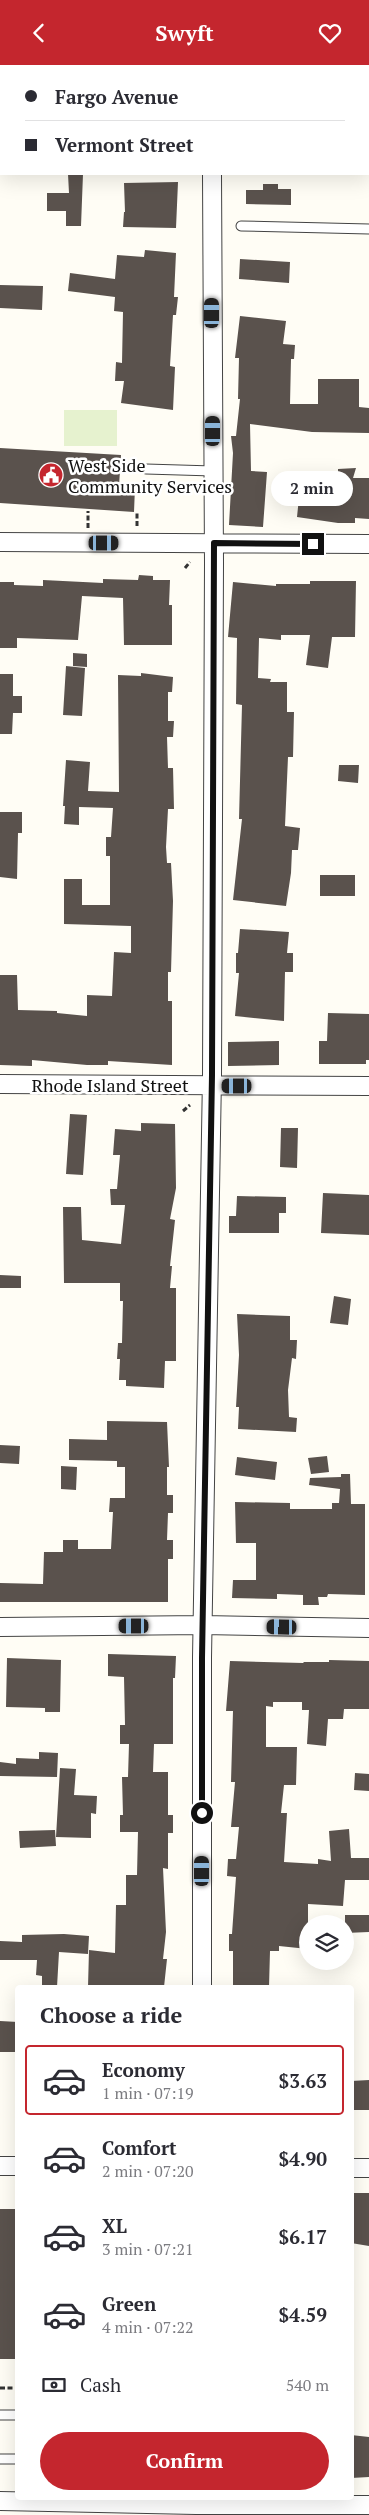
<!DOCTYPE html>
<meta charset="utf-8">
<style>
body{margin:0;font-family:"PT Serif",serif;background:#f7f7f7;color:#2b2b33;height:100vh;display:flex;flex-direction:column;font-size:19px;white-space:nowrap}
*{box-sizing:border-box;margin:0}
p{font-size:16px;color:#7c7c81}
.icon{flex:none;width:28px;height:28px;fill:none;stroke:currentColor;stroke-width:2;stroke-linecap:round;stroke-linejoin:round}
.map{position:relative;flex:1;overflow:hidden}
.panel{position:absolute;left:15px;top:1920px;width:339px;height:515px;display:flex;flex-direction:column;background:#fff;border-radius:5px;box-shadow:0 5px 20px #0002}
.panel>*{flex:none}
.guide{position:absolute;left:0px;top:0px;width:370px;height:110px;box-shadow:0 5px 20px #0002;display:grid;align-content:center;height:110px;padding:0 25px;background:#fff}
.controls{position:absolute;left:299px;top:1850px;display:grid;gap:10px}
.controls a{display:grid;place-items:center;width:55px;height:55px;border-radius:50%;background:#fff;box-shadow:0 5px 20px #0002;font-size:25px}
.end{position:absolute;width:22px;height:22px;margin:-11px;border:6px solid #111;background:#fff;box-shadow:0 0 0 2px #fff}
.from{border-radius:50%}
.bubble{position:absolute;height:35px;border-radius:18px;background:#fff;box-shadow:0 5px 20px #0002;font-size:16px;font-weight:800;line-height:35px;text-align:center}
.car{position:absolute;width:15px;height:30px;margin:-15px -8px;border-radius:6px;box-shadow:0 0 4px 1px #0007;background:linear-gradient(#222 24%,#8ab4d8 0 40%,#222 0 76%,#8ab4d8 0 86%,#222 0)}
.guide b{display:flex;align-items:center;gap:18px;height:48px;font-size:19px}
.guide b+b{border-top:1px solid #e1e1e2}
.guide i{width:12px;height:12px;background:#2b2b33}
ul{padding:0;list-style:none}
li{display:flex;align-items:center;gap:15px;height:70px;margin:0 10px 8px;padding:0 15px;border:2px solid transparent;border-radius:5px}
li div{flex:1}
li b{display:block;font-size:19px}
li em{font-style:normal;font-weight:800}
li.current{border-color:#c4262e}
li>.icon{width:45px;height:45px;stroke-width:1.5}
h2{padding:0 25px;font-size:22px;line-height:60px}
.pay{display:flex;align-items:center;gap:12px;height:55px;padding:0 25px;font-size:19px}
.pay p{margin-inline-start:auto}
.button{display:flex;gap:10px;margin-top:auto;padding:10px 25px}
.button a{flex:1;height:58px;border-radius:30px;background:#c4262e;color:#fff;font-size:20px;font-weight:800;line-height:58px;text-align:center}
header{display:flex;justify-content:space-between;align-items:center;height:65px;padding:0 25px;background:#c4262e;color:#fff;font-size:22px;font-weight:800}
.map>svg:first-child{display:block}
</style>
<header><svg class="icon" aria-label="back" viewBox="0 0 24 24"><path d="M15 5l-7 7 7 7"/></svg>Swyft<svg class="icon" aria-label="heart" viewBox="0 0 24 24"><path d="M12 20l-8-8c-3-5 5-10 8-4 3-6 11-1 8 4z"/></svg></header>
<div class="map">
<svg width="369" height="2450" viewBox="0 0 369 2450">
<rect width="100%" height="100%" fill="#fffdf5"/>
<path fill="#e6f2cf" d="M64,345H117V381H64Z"/>
<path fill="#5a524d" d="M68,109H83L81,161H66V146H47V128H69Z
M178,117L176,163L123,162L124,147H125L124,118Z
M263,119H278V124H291V140L246,139V125H263Z
M145,185L176,188L174,232H178L176,250H173L170,301L175,302L173,345L121,338L124,316H115L116,297L122,298L123,247L114,246L115,232L68,226L70,208L115,214L117,190L144,192Z
M240,194L290,197L289,218L239,214Z
M0,220L43,221L42,245L0,243Z
M240,251L286,256L283,279L295,280L294,294H291L290,339H318V314H359V342L369,343V368L312,367L250,359L251,406L267,407L263,462L229,460L233,388L231,371H236L240,334H238L239,293H235Z
M0,383L121,390L119,421L135,422L134,447L0,438Z
M356,403L353,413H369V454L355,453V458H338L297,452L301,413L338,417V404Z
M139,510L153,511V515H170L169,540H172V580H124L123,533L82,531L78,575L17,573V583H0V517H14V520L43,521V515L103,518V514L138,515Z
M310,516H356L355,572H332L328,603L306,600L310,570H281V575L259,573L258,613L271,614L270,617H287V647H294L293,692H288L285,761L300,763L298,785H292L291,808L286,841L233,835L242,754H239L242,640L236,639L237,573L228,572L233,517L276,521V519H310Z
M73,588L87,589V602L73,601Z
M66,601L85,603L82,651L63,650Z
M141,608L173,612L172,627H168V656H174L173,672H167L168,703H173L174,744H168L166,782L167,798H171L173,836L171,907H168V936H172V1000L108,996V1000H87L32,995V1001L0,1000V910H17L18,945L57,946V948L87,951V930L112,931L114,887L131,888V861L64,859V814H82V840H110V791H106V772H111L113,743L79,742V760L64,759L65,741H63L66,695L90,697L88,726L119,727L118,610L141,611Z
M0,609H13V631H22V648H13L12,669H0Z
M339,700H359L358,718L338,716Z
M0,747H22V768H18L17,814L0,812Z
M320,810H355V831H320Z
M240,864L289,867L287,888H293V907H285L284,956L235,951L239,908H236V888H238Z
M328,948L369,949V995H366V999H319V976H327Z
M279,976V1000L228,1001V977Z
M70,1049L87,1050L83,1110L66,1109Z
M141,1058L175,1059L176,1123L170,1154L175,1155L170,1201H172L170,1223H176V1296H165L164,1323L126,1321V1315H119L120,1294H117L118,1278H122L123,1236H120V1218H64L63,1142H81L82,1175L121,1179L125,1140H111L110,1124H117L120,1090H113L115,1064L141,1066Z
M281,1063H298L297,1103L280,1102Z
M323,1128L369,1130V1170L321,1168Z
M237,1131L286,1132V1148H279V1168H229V1151H236Z
M0,1210L21,1211V1223H0Z
M334,1231L351,1234L348,1260L330,1258Z
M237,1249L290,1251V1275H297L296,1294L292,1293L288,1325L289,1352L297,1353L296,1367L238,1364L239,1342H236L239,1290Z
M107,1356L167,1357L169,1402H167V1430H173V1448H168L167,1475H173V1494H168V1537H0V1518L43,1519L44,1487H63V1475H78V1484H111L113,1447H109L110,1433H125V1402H117V1396L69,1395V1374L107,1375Z
M0,1380L20,1381L19,1399L0,1398Z
M327,1391L329,1407L311,1409L308,1393Z
M237,1392L277,1397L275,1415L235,1410Z
M61,1401L77,1402L76,1425L61,1424Z
M341,1409H350L351,1439H365V1530L328,1529L327,1532H318L319,1540H303V1530L277,1529V1534L232,1533L233,1515H256V1478H236L235,1437L290,1438V1444H332V1438H339L340,1424L309,1420L310,1413L341,1412Z
M108,1589L176,1591L175,1613H173V1679H154L153,1707H168V1750H173V1768H168V1804L163,1803L166,1867L163,1894H167L164,1922H88L89,1885L115,1888L116,1840H126V1810H137L138,1767H120V1750H123L122,1712H128L129,1679H120V1660H125L124,1612L108,1611Z
M7,1593L61,1595L60,1647H45V1643L6,1642Z
M329,1595L369,1596V1644H344L343,1654H328L326,1681L307,1679L309,1645H302V1637H273V1642L266,1641V1682H297L296,1720H284L281,1748H287L284,1797L318,1799V1794L331,1796L329,1766L349,1764L351,1793H369V1815H345L343,1841L308,1839V1884L279,1881V1886H270L269,1922H233V1886H229V1869H232L236,1812L227,1811L228,1794H236L239,1762H231L235,1717H231L233,1646H226L230,1596L303,1598L304,1597H329Z
M39,1687L58,1688L57,1712L0,1711V1697L16,1699V1693L39,1694Z
M60,1703L76,1704L74,1730L97,1731L96,1749L91,1748V1773L56,1772Z
M355,1708L369,1709V1726L354,1725Z
M55,1765L56,1781L20,1783L19,1766Z
M345,1850H369V1867L345,1868Z
M64,1869L89,1871L88,1889L59,1887L57,1922H42V1911L36,1910L37,1895H0V1876L22,1877V1870Z
M0,1956L18,1957V1987H0Z
M369,2015V2045H351V2016Z
M351,2128H369V2181L351,2178Z
M0,2144H18V2294H0Z
M351,2370L369,2372V2412L351,2413Z"/>
<g fill="none" stroke-linecap="round" stroke-linejoin="round">
<defs>
<path id="service" d="M170,0L171,1
M326,0L327,1
M74,1V0
M241,161L369,164
M146,404L213,406
M0,2350H18
M0,2394H18"/>
<path id="minor" d="M211,0V1
M0,477L369,479
M0,1019L369,1021
M0,1562L203,1560L369,1563
M202,1922V1593L212,1011L214,498L212,109
M0,2101H18
M351,2103H369
M0,2436L196,2440H369"/>
</defs>
<use href="#service" stroke="#444" stroke-width="11"/>
<use href="#minor" stroke="#444" stroke-width="20"/>
<path stroke="#333" stroke-width="3" stroke-dasharray="5 2.5" stroke-linecap="butt" d="M137,461V446
M88,463V446
M185,503L190,497
M183,1046L190,1040
M0,2323H18"/>
<use href="#service" stroke="#fff" stroke-width="9"/>
<use href="#minor" stroke="#fff" stroke-width="18"/>
</g>
<g fill="none" stroke-linecap="round" stroke-linejoin="round">
<path stroke="#111" stroke-width="6" d="M202,1748V1593L212,1010L214,478L313,479"/>
</g>
<defs>
<symbol id="civic-disc" viewBox="-11 -11 22 22"><circle r="9.5" fill="#c4262e" stroke="#fff"/><path d="M-.6-6.5H3V-4.5H.6V-3L4-1V1h2V6H-6V1h2V-1L-.6-3ZM-1.2 2.5V6h2.4V2.5Z" fill="#fff"/></symbol>
</defs>
<g fill-rule="evenodd">
<use href="#civic-disc" x="37" y="396" width="28" height="28"/>
</g>
<g text-anchor="middle" dominant-baseline="central" stroke-width="5" stroke-linejoin="round" paint-order="stroke">
<g font-size="18" fill="#111" stroke="#fff" text-anchor="start">
<text x="68" y="400">West Side<tspan x="68" dy="21">Community Services</tspan></text>
</g>
<g font-size="18" fill="#111" stroke="#fff">
<text x="110" y="1020">Rhode Island Street</text>
</g>
</g>
</svg>
<div class="controls">
<a><svg class="icon" aria-label="layers" viewBox="0 0 24 24"><path d="M12 4l9 5-9 5-9-5zM3 14l9 5 9-5"/></svg></a>
</div>
<i class="end from" style="left:202px;top:1748px"></i>
<i class="end" style="left:313px;top:479px"></i>
<div class="bubble" style="left:271px;top:406px;width:82px">2 min</div>
<i class="car" style="left:212px;top:248px;rotate:0deg"></i>
<i class="car" style="left:213px;top:366px;rotate:0deg"></i>
<i class="car" style="left:104px;top:478px;rotate:90deg"></i>
<i class="car" style="left:237px;top:1021px;rotate:270deg"></i>
<i class="car" style="left:134px;top:1561px;rotate:270deg"></i>
<i class="car" style="left:282px;top:1562px;rotate:271deg"></i>
<i class="car" style="left:202px;top:1806px;rotate:0deg"></i>
<div class="guide">
<b><i class="from"></i>Fargo Avenue</b>
<b><i></i>Vermont Street</b>
</div>
<section class="panel">
<h2>Choose a ride</h2>
<ul>
<li class="current"><svg class="icon" aria-label="car" viewBox="0 0 24 24"><path d="M5 17H2v-5l4-1 3-4h7l3 4 3 1v5h-3M9 17h6M6 11h13"/><circle cx="7" cy="17" r="2"/><circle cx="17" cy="17" r="2"/></svg><div><b>Economy</b><p>1 min · 07:19</p></div><em>$3.63</em></li>
<li><svg class="icon" aria-label="car" viewBox="0 0 24 24"><path d="M5 17H2v-5l4-1 3-4h7l3 4 3 1v5h-3M9 17h6M6 11h13"/><circle cx="7" cy="17" r="2"/><circle cx="17" cy="17" r="2"/></svg><div><b>Comfort</b><p>2 min · 07:20</p></div><em>$4.90</em></li>
<li><svg class="icon" aria-label="car" viewBox="0 0 24 24"><path d="M5 17H2v-5l4-1 3-4h7l3 4 3 1v5h-3M9 17h6M6 11h13"/><circle cx="7" cy="17" r="2"/><circle cx="17" cy="17" r="2"/></svg><div><b>XL</b><p>3 min · 07:21</p></div><em>$6.17</em></li>
<li><svg class="icon" aria-label="car" viewBox="0 0 24 24"><path d="M5 17H2v-5l4-1 3-4h7l3 4 3 1v5h-3M9 17h6M6 11h13"/><circle cx="7" cy="17" r="2"/><circle cx="17" cy="17" r="2"/></svg><div><b>Green</b><p>4 min · 07:22</p></div><em>$4.59</em></li>
</ul>
<div class="pay"><svg class="icon" aria-label="cash" viewBox="0 0 24 24"><path d="M3 7h18v10H3z"/><circle cx="12" cy="12" r="2"/></svg>Cash<p>540 m</p></div>
<div class="button"><a>Confirm</a></div>
</section>
</div>
